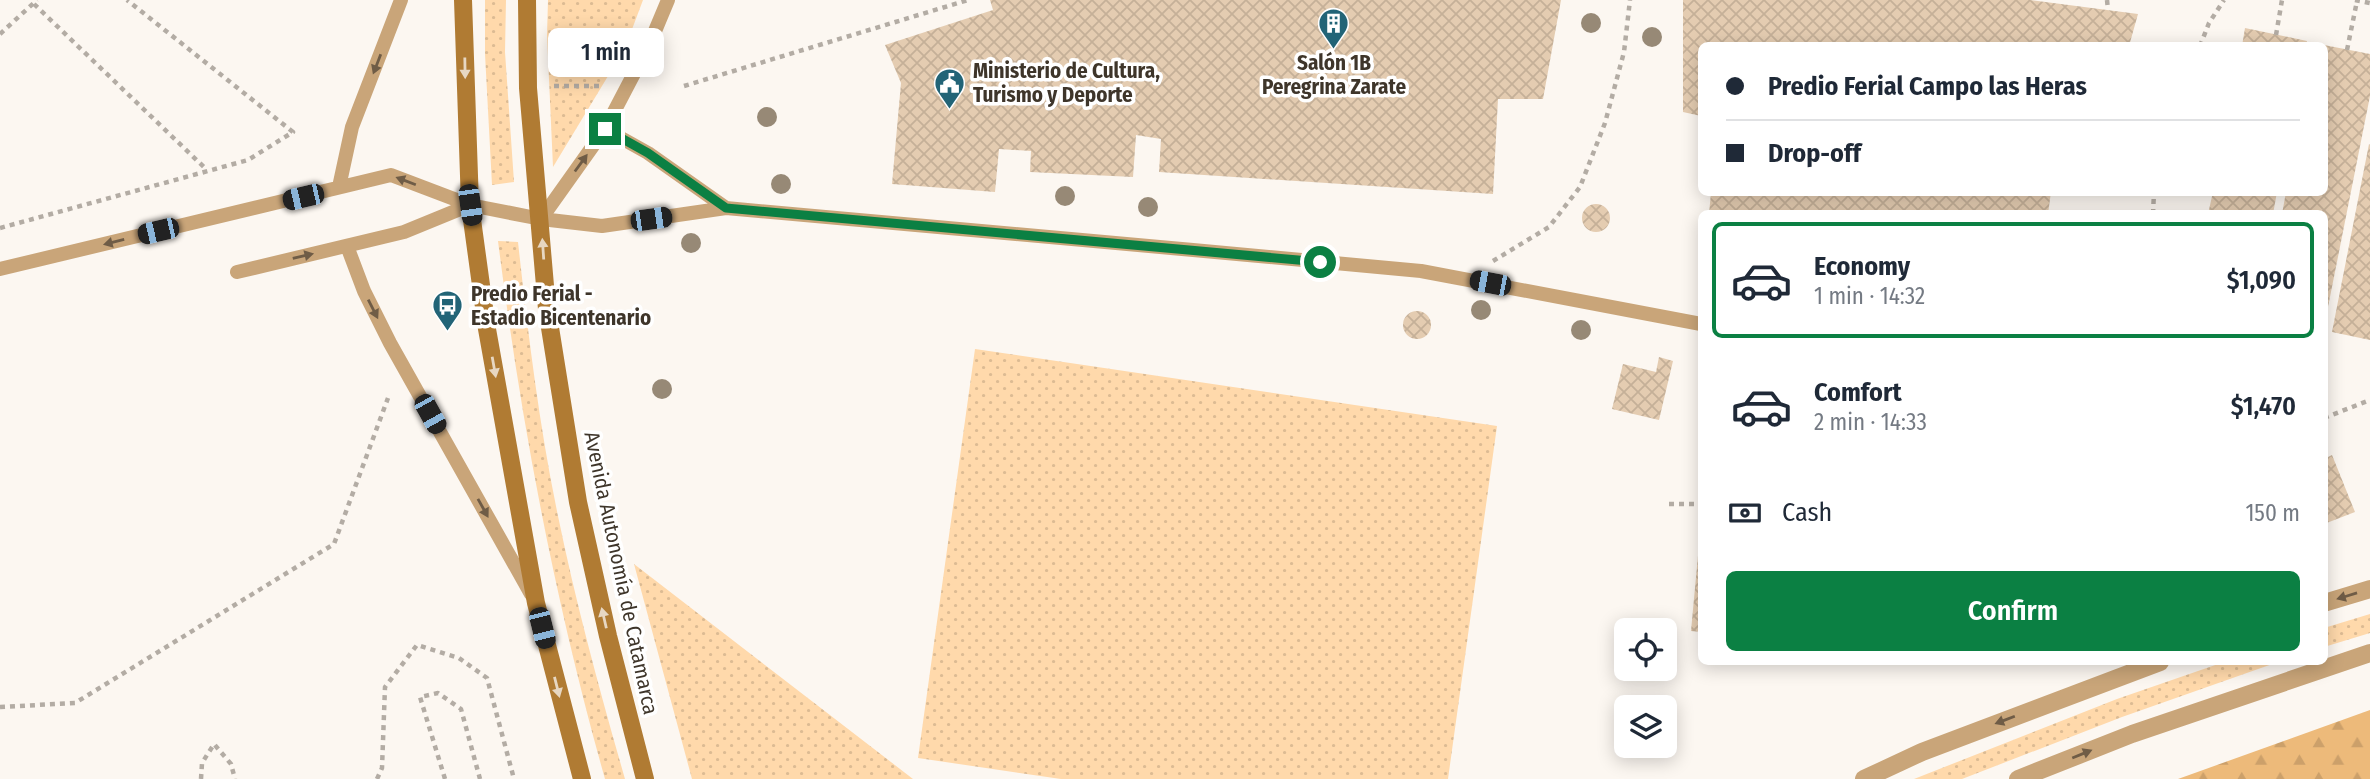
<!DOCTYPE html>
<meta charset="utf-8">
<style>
body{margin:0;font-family:"Fira Sans Condensed",sans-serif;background:#f2f2f3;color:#1f2937;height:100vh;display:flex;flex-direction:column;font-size:26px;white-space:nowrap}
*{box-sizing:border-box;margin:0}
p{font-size:23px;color:#747a83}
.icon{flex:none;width:38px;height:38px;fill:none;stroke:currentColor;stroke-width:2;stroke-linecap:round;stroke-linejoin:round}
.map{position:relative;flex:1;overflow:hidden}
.drawer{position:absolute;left:1698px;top:210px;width:630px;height:455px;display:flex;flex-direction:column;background:#fff;border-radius:10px;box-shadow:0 4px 18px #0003}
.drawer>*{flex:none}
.banner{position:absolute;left:1698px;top:42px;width:630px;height:154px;border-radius:10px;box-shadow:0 4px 18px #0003;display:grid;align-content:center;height:154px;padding:0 28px;background:#fff}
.buttons{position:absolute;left:1614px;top:618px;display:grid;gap:14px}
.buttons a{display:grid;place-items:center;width:63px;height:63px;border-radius:10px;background:#fff;box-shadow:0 4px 18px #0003;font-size:35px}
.end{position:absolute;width:32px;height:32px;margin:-16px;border:9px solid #0b8043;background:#fff;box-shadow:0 0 0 4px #fff}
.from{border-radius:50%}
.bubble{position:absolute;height:49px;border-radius:10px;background:#fff;box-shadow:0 4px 18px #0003;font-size:23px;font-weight:600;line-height:49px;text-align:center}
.car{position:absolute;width:21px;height:42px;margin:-21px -10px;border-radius:9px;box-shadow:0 0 5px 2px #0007;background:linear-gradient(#222 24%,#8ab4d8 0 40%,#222 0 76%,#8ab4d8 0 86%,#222 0)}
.banner b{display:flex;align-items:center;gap:24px;height:66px;font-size:26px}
.banner b+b{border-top:2px solid #e0e1e3}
.banner i{width:18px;height:18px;background:#1f2937}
ul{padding:12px 0 0;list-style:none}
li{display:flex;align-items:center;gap:21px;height:116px;margin:0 14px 10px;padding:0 14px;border:4px solid transparent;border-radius:10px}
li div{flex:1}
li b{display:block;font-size:26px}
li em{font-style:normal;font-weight:600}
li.selected{border-color:#0b8043}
li>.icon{width:63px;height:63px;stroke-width:1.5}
.pay{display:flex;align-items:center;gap:18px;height:77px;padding:0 28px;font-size:26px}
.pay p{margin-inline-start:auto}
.primary-button{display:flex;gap:14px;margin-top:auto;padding:14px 28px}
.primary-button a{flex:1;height:80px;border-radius:10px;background:#0b8043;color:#fff;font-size:28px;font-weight:600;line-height:80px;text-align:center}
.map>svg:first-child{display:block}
</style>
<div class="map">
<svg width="2370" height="779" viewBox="0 0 2370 779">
<defs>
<pattern id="grass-dots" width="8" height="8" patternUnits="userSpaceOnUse" patternTransform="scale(1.75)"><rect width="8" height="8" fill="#ffd9ab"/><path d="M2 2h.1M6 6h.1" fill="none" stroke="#dcbb93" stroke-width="1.8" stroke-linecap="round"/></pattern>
<pattern id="forest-firs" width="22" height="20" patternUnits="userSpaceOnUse" patternTransform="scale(1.75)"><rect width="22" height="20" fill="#edba7a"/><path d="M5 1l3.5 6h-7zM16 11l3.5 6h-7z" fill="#cca06a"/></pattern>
<pattern id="building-cross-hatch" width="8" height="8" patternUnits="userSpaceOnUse" patternTransform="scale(1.75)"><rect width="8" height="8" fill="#e4ccb1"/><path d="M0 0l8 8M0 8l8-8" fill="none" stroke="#c5b098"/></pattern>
</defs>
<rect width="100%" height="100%" fill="#fcf7f1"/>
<path fill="url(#grass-dots)" d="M485,0H506L505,52L514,182L492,185L485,54Z
M548,0H643L625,48L553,167L547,35Z
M498,241L518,242C528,333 539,425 558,516C576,604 600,692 625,779H605C555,602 521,423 498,241Z
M975,349L1497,426L1448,779H1061L918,758Z
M634,564L913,779H692Z
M2370,614V633L2324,647V628Z
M2224,662H2278L2122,717L1962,779H1914L2117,699Z"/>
<path fill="url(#forest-firs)" d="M2370,710V779H2178Z"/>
<path fill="url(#building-cross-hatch)" d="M990,0H1561L1543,99H1498L1493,194L1159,172L1161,139L1136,135L1133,177L1030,172L1031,151L999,149L995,192L892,184L901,83L885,45L993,10Z
M1683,0H2030L2138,14L2129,46H1701V116L1683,112Z
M2245,28L2307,41L2306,46H2242Z
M2324,45L2370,54V96L2325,322L2324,214H2282L2286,192H2324Z
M2369,144L2370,145V340L2332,332Z
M1711,192H2051L2048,214H1709Z
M2213,192H2277L2273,214H2208Z
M1582 218a14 14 0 1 1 28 0a14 14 0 1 1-28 0Z
M1403 325a14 14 0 1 1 28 0a14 14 0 1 1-28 0Z
M1659,357L1673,361L1659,420L1612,409L1623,364L1656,372Z
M2332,455L2355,512L2324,524V459Z
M1699,545H1701V632L1691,631Z"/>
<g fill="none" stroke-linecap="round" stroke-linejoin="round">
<path stroke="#b3aca4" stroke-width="4.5" stroke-dasharray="5 5" stroke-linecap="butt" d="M2107,0L2108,10
M2355,0L2370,3
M34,4L207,170
M0,34L37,0
M2276,35L2282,0
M2200,46L2209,23L2224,0
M2347,50L2357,1
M554,86H602
M684,86L968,0
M2153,214L2154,192
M0,228L248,160L293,132L127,0
M1493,261L1549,227L1580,187L1605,123L1624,52L1630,0
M2324,418L2370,400
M1669,504H1701
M0,707L75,703L334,544L388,398
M201,779L202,763L214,744L231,764L235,779
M377,779L382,768L385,687L417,645L459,658L487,678L514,779
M445,779L420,697L438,693L461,709L480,779"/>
<path stroke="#c9a579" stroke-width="14" d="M605,129L648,153L726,208
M339,187L352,127L401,0
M541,219L605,129L650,43L668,0
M347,246L364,291L390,343L531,594
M0,269L391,175L470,205L541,219L602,226L726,208L1193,250L1421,271L1701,324
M237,272L404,232L470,205"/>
<path stroke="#c9a579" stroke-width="18" d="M2324,603L2370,589
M1864,779L1922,752L2160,662
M2018,779L2132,734L2370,653"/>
<path stroke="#b07b33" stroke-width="18" d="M463,0L470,205L487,329L536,603L582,779
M527,0L528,88L547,309L578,502L608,636L645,779"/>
</g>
<g fill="#978976">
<circle cx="1591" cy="23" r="10"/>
<circle cx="1652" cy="37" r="10"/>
<circle cx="767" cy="117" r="10"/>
<circle cx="781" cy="184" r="10"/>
<circle cx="1065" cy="196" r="10"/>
<circle cx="1148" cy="207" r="10"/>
<circle cx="691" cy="243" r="10"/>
<circle cx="1481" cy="310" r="10"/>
<circle cx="1581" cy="330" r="10"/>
<circle cx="662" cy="389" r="10"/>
</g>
<defs><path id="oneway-solid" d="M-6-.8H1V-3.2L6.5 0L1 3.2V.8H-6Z" transform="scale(1.75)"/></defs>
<g fill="#6f5c46">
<use href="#oneway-solid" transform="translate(377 64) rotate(111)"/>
<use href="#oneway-solid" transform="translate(581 163) rotate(-54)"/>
<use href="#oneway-solid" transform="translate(406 181) rotate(-159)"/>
<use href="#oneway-solid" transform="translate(114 242) rotate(166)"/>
<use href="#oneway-solid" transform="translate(303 256) rotate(-13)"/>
<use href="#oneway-solid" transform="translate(373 309) rotate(63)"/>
<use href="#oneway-solid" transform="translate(483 508) rotate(61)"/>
<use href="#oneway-solid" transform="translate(2347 596) rotate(163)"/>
<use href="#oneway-solid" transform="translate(2005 720) rotate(159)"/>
<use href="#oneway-solid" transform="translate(2082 754) rotate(-22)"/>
</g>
<g fill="#e7d7c2">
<use href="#oneway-solid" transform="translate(465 68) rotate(89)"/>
<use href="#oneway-solid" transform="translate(543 249) rotate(-94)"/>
<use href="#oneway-solid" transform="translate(494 367) rotate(80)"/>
<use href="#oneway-solid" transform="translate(604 618) rotate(-103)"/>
<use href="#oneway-solid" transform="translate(557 687) rotate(76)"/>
</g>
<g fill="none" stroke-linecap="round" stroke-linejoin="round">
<path stroke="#0b8043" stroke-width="9" d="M605,129L648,153L726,208L1320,262"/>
</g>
<defs>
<symbol id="building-pin" viewBox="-11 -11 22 30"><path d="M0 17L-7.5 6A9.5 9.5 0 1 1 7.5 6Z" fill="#226477" stroke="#fff"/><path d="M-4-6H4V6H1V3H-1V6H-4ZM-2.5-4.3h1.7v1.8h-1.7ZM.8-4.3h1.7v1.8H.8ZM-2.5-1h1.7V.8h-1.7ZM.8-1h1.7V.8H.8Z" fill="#fff"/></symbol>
<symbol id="civic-pin" viewBox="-11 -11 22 30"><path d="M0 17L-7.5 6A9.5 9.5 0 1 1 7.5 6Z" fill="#226477" stroke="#fff"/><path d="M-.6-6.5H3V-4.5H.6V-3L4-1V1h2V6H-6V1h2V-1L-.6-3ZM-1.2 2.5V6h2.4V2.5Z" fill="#fff"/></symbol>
<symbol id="bus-pin" viewBox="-11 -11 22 30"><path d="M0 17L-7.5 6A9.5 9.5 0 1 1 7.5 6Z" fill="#226477" stroke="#fff"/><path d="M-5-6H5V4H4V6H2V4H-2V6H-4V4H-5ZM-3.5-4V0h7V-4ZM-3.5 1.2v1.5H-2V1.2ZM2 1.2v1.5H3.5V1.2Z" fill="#fff"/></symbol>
</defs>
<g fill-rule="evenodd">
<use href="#building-pin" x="1316" y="6" width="35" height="47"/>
<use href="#civic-pin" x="932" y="66" width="35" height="47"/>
<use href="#bus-pin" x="430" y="288" width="35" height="47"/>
</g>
<g text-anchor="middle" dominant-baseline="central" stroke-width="7" stroke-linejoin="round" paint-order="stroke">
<g font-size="21" font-weight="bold" fill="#3e352a" stroke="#fff" text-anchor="start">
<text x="1334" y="63" text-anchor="middle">Salón 1B<tspan x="1334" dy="24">Peregrina Zarate</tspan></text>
<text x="973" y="71">Ministerio de Cultura,<tspan x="973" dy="24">Turismo y Deporte</tspan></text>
<text x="471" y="294">Predio Ferial -<tspan x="471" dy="24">Estadio Bicentenario</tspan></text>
</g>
<g font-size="21" fill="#3e352a" stroke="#fff">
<text transform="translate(621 573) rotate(78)">Avenida Autonomía de Catamarca</text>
</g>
</g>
</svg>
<div class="buttons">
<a><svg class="icon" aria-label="locate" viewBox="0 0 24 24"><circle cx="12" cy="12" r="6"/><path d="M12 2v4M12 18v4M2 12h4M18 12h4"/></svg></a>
<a><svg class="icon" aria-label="layers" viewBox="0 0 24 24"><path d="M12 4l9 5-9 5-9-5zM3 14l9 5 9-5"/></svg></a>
</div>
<i class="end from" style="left:1320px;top:262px"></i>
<i class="end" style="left:605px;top:129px"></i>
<div class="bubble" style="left:548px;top:28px;width:116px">1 min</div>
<i class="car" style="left:303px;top:197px;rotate:257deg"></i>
<i class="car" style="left:470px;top:205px;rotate:172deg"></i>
<i class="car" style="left:651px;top:219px;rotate:82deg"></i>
<i class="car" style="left:158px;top:231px;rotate:257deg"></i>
<i class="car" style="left:1490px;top:283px;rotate:281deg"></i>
<i class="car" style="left:430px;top:414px;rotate:151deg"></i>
<i class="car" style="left:542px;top:628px;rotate:166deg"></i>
<div class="banner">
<b><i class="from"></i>Predio Ferial Campo las Heras</b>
<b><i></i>Drop-off</b>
</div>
<section class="drawer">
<ul>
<li class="selected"><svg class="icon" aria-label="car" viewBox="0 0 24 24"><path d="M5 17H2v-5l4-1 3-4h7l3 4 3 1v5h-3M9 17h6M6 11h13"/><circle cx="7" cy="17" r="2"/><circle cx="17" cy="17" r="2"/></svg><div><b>Economy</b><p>1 min · 14:32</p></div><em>$1,090</em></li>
<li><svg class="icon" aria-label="car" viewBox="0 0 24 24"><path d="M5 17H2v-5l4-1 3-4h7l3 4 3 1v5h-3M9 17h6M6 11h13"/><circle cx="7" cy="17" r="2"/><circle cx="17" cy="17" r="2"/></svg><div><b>Comfort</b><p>2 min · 14:33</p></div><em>$1,470</em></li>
</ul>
<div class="pay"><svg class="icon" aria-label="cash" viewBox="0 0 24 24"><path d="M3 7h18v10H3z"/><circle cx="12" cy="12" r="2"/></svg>Cash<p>150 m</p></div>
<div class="primary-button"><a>Confirm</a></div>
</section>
</div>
